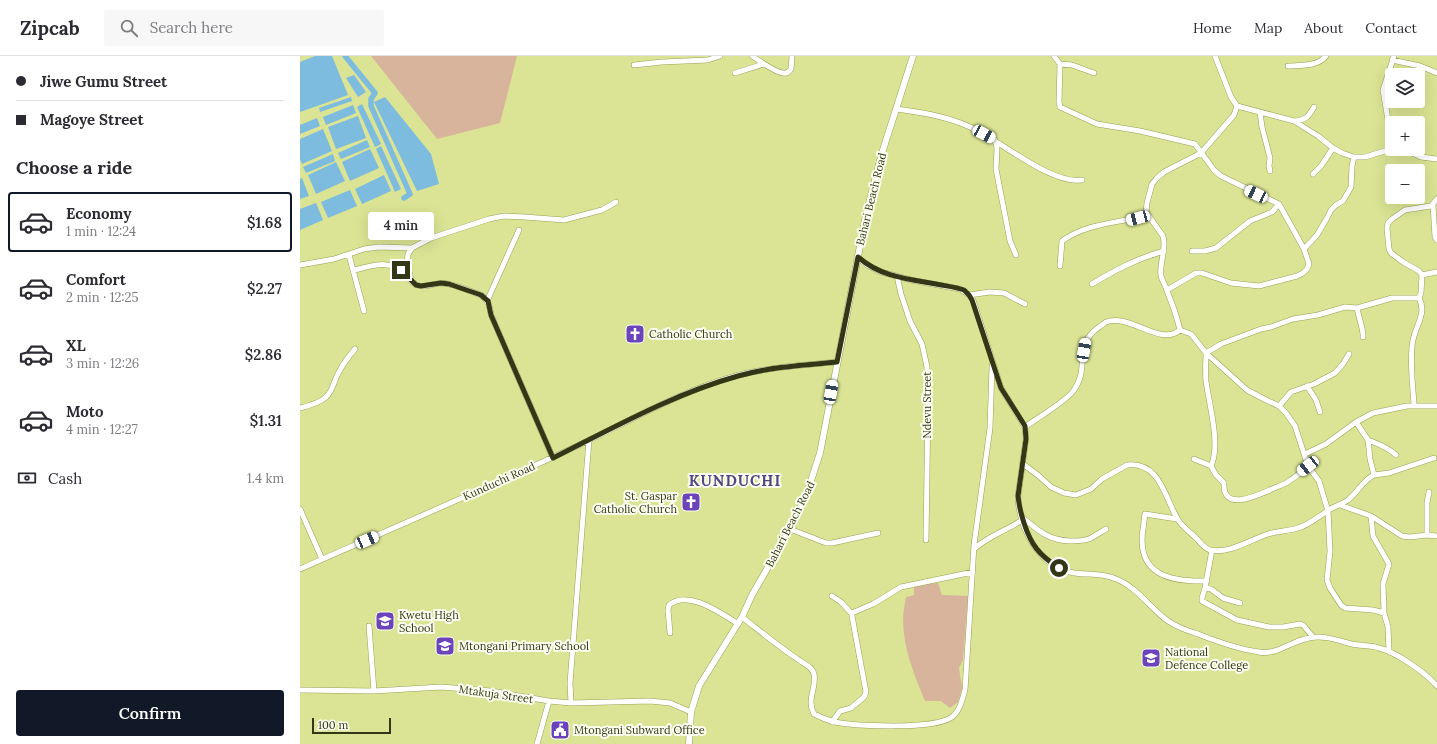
<!DOCTYPE html>
<meta charset="utf-8">
<style>
body{margin:0;font-family:Lora,serif;background:#f7f7f7;color:#2b2b33;height:100vh;display:flex;flex-direction:column;font-size:15px;white-space:nowrap}
*{box-sizing:border-box;margin:0}
p{font-size:13px;color:#7c7c81}
.icon{flex:none;width:22px;height:22px;fill:none;stroke:currentColor;stroke-width:2;stroke-linecap:round;stroke-linejoin:round}
.map{position:relative;flex:1;overflow:hidden}
.sheet{display:flex;flex-direction:column;background:#fff;width:300px}
.sheet>*{flex:none}
.banner{display:grid;align-content:center;height:88px;padding:0 16px;background:#fff}
.fabs{position:absolute;left:1085px;top:12px;display:grid;gap:8px}
.fabs a{display:grid;place-items:center;width:40px;height:40px;border-radius:4px;background:#fff;box-shadow:0 4px 16px #0002;font-size:20px}
.scale{position:absolute;left:12px;bottom:10px;width:79px;box-sizing:border-box;padding-left:4px;border:2px solid #333716;border-top:0;font-size:11px;line-height:14px;white-space:nowrap;color:#333716;-webkit-text-stroke:3px #fcfeef;paint-order:stroke}
.end{position:absolute;width:18px;height:18px;margin:-9px;border:5px solid #333716;background:#fff;box-shadow:0 0 0 2px #fff}
.from{border-radius:50%}
.bubble{position:absolute;height:28px;border-radius:4px;background:#fff;box-shadow:0 4px 16px #0002;font-size:13px;font-weight:600;line-height:28px;text-align:center}
.car{position:absolute;width:12px;height:24px;margin:-12px -6px;border-radius:5px;box-shadow:0 0 3px 1px #0007;background:linear-gradient(#fff 24%,#345 0 40%,#fff 0 76%,#345 0 86%,#fff 0)}
.banner b{display:flex;align-items:center;gap:14px;height:38px;font-size:15px}
.banner b+b{border-top:1px solid #e1e1e2}
.banner i{width:10px;height:10px;background:#2b2b33}
ul{padding:0;list-style:none}
li{display:flex;align-items:center;gap:12px;height:60px;margin:0 8px 6px;padding:0 8px;border:2px solid transparent;border-radius:4px}
li div{flex:1}
li b{display:block;font-size:15px}
li em{font-style:normal;font-weight:600}
li.active{border-color:#111827}
li>.icon{width:36px;height:36px;stroke-width:1.5}
h2{padding:0 16px;font-size:18px;line-height:48px}
.pay{display:flex;align-items:center;gap:10px;height:44px;padding:0 16px;font-size:15px}
.pay p{margin-inline-start:auto}
.action{display:flex;gap:8px;margin-top:auto;padding:8px 16px}
.action a{flex:1;height:46px;border-radius:4px;background:#111827;color:#fff;font-size:16px;font-weight:600;line-height:46px;text-align:center}
header{display:flex;align-items:center;gap:24px;box-sizing:border-box;height:56px;padding:0 20px;background:#fff;border-bottom:1px solid #e1e1e2}
header strong{font-size:19px}
nav{display:flex;gap:22px;margin-inline-start:auto;font-size:14px}
.search{width:280px;height:36px;background:#f7f7f7;display:flex;align-items:center;gap:10px;box-sizing:border-box;padding:0 14px;border-radius:4px;color:#7c7c81;font-size:15px}
main{display:flex;flex:1;min-height:0}
.map>svg:first-child{display:block}
</style>
<header>
<strong>Zipcab</strong>
<div class="search"><svg class="icon" aria-label="search" viewBox="0 0 24 24"><circle cx="10" cy="10" r="6"/><path d="M15 15l6 6"/></svg>Search here</div>
<nav><a>Home</a><a>Map</a><a>About</a><a>Contact</a></nav>
</header>
<main>
<section class="sheet">
<div class="banner">
<b><i class="from"></i>Jiwe Gumu Street</b>
<b><i></i>Magoye Street</b>
</div>
<h2>Choose a ride</h2>
<ul>
<li class="active"><svg class="icon" aria-label="car" viewBox="0 0 24 24"><path d="M5 17H2v-5l4-1 3-4h7l3 4 3 1v5h-3M9 17h6M6 11h13"/><circle cx="7" cy="17" r="2"/><circle cx="17" cy="17" r="2"/></svg><div><b>Economy</b><p>1 min · 12:24</p></div><em>$1.68</em></li>
<li><svg class="icon" aria-label="car" viewBox="0 0 24 24"><path d="M5 17H2v-5l4-1 3-4h7l3 4 3 1v5h-3M9 17h6M6 11h13"/><circle cx="7" cy="17" r="2"/><circle cx="17" cy="17" r="2"/></svg><div><b>Comfort</b><p>2 min · 12:25</p></div><em>$2.27</em></li>
<li><svg class="icon" aria-label="car" viewBox="0 0 24 24"><path d="M5 17H2v-5l4-1 3-4h7l3 4 3 1v5h-3M9 17h6M6 11h13"/><circle cx="7" cy="17" r="2"/><circle cx="17" cy="17" r="2"/></svg><div><b>XL</b><p>3 min · 12:26</p></div><em>$2.86</em></li>
<li><svg class="icon" aria-label="car" viewBox="0 0 24 24"><path d="M5 17H2v-5l4-1 3-4h7l3 4 3 1v5h-3M9 17h6M6 11h13"/><circle cx="7" cy="17" r="2"/><circle cx="17" cy="17" r="2"/></svg><div><b>Moto</b><p>4 min · 12:27</p></div><em>$1.31</em></li>
</ul>
<div class="pay"><svg class="icon" aria-label="cash" viewBox="0 0 24 24"><path d="M3 7h18v10H3z"/><circle cx="12" cy="12" r="2"/></svg>Cash<p>1.4 km</p></div>
<div class="action"><a>Confirm</a></div>
</section>
<div class="map">
<svg width="1137" height="688" viewBox="0 0 1137 688">
<rect width="100%" height="100%" fill="#dae494"/>
<path fill="#d8b49d" d="M71,0H217L200,67L137,83Z
M638,527L642,539L668,540L663,604L659,612L662,632L658,646L650,652L641,645H625C614,619 603,591 603,563C603,556 605,548 606,541L614,539V530Z"/>
<path fill="#7dbcdf" d="M15,0H32L48,39L0,56V6Z
M54,19L66,36L58,41L46,22Z
M51,41L52,45L20,56L19,52Z
M85,41L131,98L139,128L117,135L74,46Z
M62,48L81,88L75,91L57,51Z
M53,49L56,57L26,69L23,61Z
M58,60L66,82L36,93L28,71Z
M17,62L20,70L0,78V69Z
M23,73L32,95L2,108L0,103V83Z
M67,84L70,91L41,103L38,97Z
M81,90L101,133L95,136L76,93Z
M70,93L79,112L50,125L42,106Z
M33,98L35,105L6,117L3,111Z
M36,106L45,125L16,138L8,119Z
M84,119L91,135L62,148L55,133Z
M2,122L9,140L0,143V123Z
M50,134L57,150L28,162L21,146Z
M16,147L23,164L0,174V153Z"/>
<g fill="none" stroke-linecap="round" stroke-linejoin="round">
<path stroke="#7dbcdf" stroke-width="5.5" d="M45,0L75,37L71,43V50L110,138L104,142"/>
<defs>
<path id="minor" d="M452,0C460,5 474,16 483,17C487,18 489,16 491,13L492,0
M754,0L760,8L759,46L760,51L797,68L840,75L895,88L914,114L921,120L979,148L1004,193L1009,208L1007,213L1003,217L997,220L959,230L931,227L902,217H896L867,234
M915,0L931,41L937,50L994,65L1018,80L1033,92L1042,97L1054,101H1065L1088,94L1091,82L1083,34L1094,0
M1092,4L1120,10L1137,17
M760,8L772,9L794,17
M334,9L362,6L408,4L420,0
M988,10C1001,9 1017,11 1026,0
M435,17L464,8
M937,50L934,59L901,97L864,116L857,122L852,128L847,147L846,156L863,180C867,193 859,207 861,220C862,225 866,230 867,235C872,247 877,261 880,274L891,278L906,297L947,334L966,344L979,350L986,357L995,370L1008,410L1019,425L1028,455L1030,495L1027,524L1030,532L1041,549L1045,552L1073,554L1084,557L1088,571L1089,595
M596,53C623,57 646,60 670,71C700,84 751,129 782,124
M960,56L962,71L970,102L969,110L970,115
M995,65C1006,64 1009,60 1014,51
M695,84L697,92L696,113L710,185L716,199
M1088,94L1110,96L1121,101L1137,103
M1013,118L1021,110L1033,92
M1133,149L1135,181L1137,184
M1004,193L1017,179L1027,162L1031,154L1036,149L1043,145L1051,131L1052,110L1054,101
M892,195H905L916,192L950,165L972,156L979,148
M49,199L64,255
M557,201L567,209L581,216L611,224L660,233L669,239L673,244L701,332L725,371L726,383L718,440C719,473 739,511 774,517C788,519 803,517 816,523C837,531 850,552 868,565C877,571 888,575 898,578C918,586 938,593 959,596C976,599 989,587 1005,583C1021,578 1037,584 1052,588C1061,590 1071,589 1079,592C1096,596 1126,617 1137,630
M0,209L34,203L64,193L79,191L112,192
M760,210L762,185C787,167 819,167 848,159
M54,214C73,210 90,202 106,219C110,224 114,229 120,230C128,231 135,227 142,227C155,228 169,235 181,239C188,244 190,250 191,259L253,402
M1122,219L1137,216
M597,220L601,238L610,265L622,288L627,311L628,347L626,484
M111,224L107,207L108,198L112,192L131,182L189,163L204,160L225,161L264,164L302,154L316,146
M792,228C817,213 836,203 864,195
M669,239L690,236L704,237L725,248
M187,245L219,174
M1063,281C1064,275 1058,259 1057,252L1092,242H1119L1121,237L1122,219L1119,215L1103,206L1091,197L1089,193L1087,172L1088,167L1092,163L1105,154L1131,150L1137,143
M1007,330L1016,344L1020,356
M1114,349C1113,330 1109,302 1113,284C1116,269 1127,257 1119,242
M979,350L991,336L1014,328L1035,317L1043,308L1049,298
M0,352C8,350 20,347 26,341C33,335 34,324 39,316C43,308 49,300 55,293
M725,371C737,362 767,345 774,334C790,312 773,289 799,271C801,270 804,267 806,266C830,257 860,291 880,274
M1068,384C1078,388 1088,391 1096,399
M1005,398L1026,388L1056,366L1073,357L1107,350H1137
M894,403L911,410L916,419L924,427C922,457 958,439 972,433C978,430 984,429 989,425C996,421 1002,415 1008,410
M723,408L739,420L751,431L764,437L776,439L791,433L802,423L827,409C860,405 865,442 877,462C881,470 890,476 896,482C900,486 904,492 910,494C929,498 950,484 968,478C977,475 988,475 998,472C1009,469 1019,460 1029,454C1035,450 1042,448 1048,444C1058,436 1062,425 1074,419L1070,403L1068,384L1056,366
M911,410C921,389 909,348 906,325C905,315 906,306 906,297L921,288L961,273L971,271L993,263L1018,259L1045,251L1057,252
M1074,419L1089,417L1134,402
M1040,449L1071,460L1102,480L1110,481L1127,479L1137,480
M0,453L22,503
M1071,460L1073,480L1089,508L1083,528L1084,557
M723,462C739,475 748,484 770,485C777,485 783,485 789,483C795,480 801,476 806,473
M877,463L845,458C844,463 844,468 843,473C836,519 870,526 907,525
M490,473L526,487H532L578,477
M1127,479V447L1129,436
M674,493C688,480 706,475 722,464V460
M912,494L905,532L911,533L923,542L940,547
M0,513C84,476 168,440 251,402C313,375 372,337 439,319C471,311 504,309 537,306
M905,532L902,542V545L937,564L969,571H983L1000,568L1003,569L1013,581
M532,540L541,546L552,558
M442,561C460,575 479,591 499,604C504,608 513,611 514,618C517,632 506,643 514,658C520,661 527,664 534,666C557,670 634,674 652,661C660,655 662,644 665,634L674,489L690,372L692,310
M69,570L74,635
M370,577L368,554L369,549C388,533 420,557 437,567
M0,634L74,635L141,631L191,635L249,645L271,647L350,645L370,647L391,656
M271,647L270,627L289,384
M532,666L540,655L551,652L564,641L566,636L552,560V557L573,548L601,531L673,516
M237,688L249,645"/>
<path id="tertiary" d="M389,688L391,656L399,630L442,561L452,539L490,473L507,437L520,397L566,159L582,97L613,0"/>
</defs>
<use href="#minor" stroke="#99a154" stroke-width="6"/>
<use href="#tertiary" stroke="#99a154" stroke-width="7"/>
<use href="#minor" stroke="#fff" stroke-width="5"/>
<use href="#tertiary" stroke="#fff" stroke-width="6"/>
</g>
<g fill="none" stroke-linecap="round" stroke-linejoin="round">
<path stroke="#333716" stroke-width="5" d="M101,214L116,229L121,230L141,227L149,228L181,239L188,245L191,259L253,402C313,372 373,338 438,320C470,311 504,309 537,306L558,201C581,221 607,223 636,228C646,230 656,231 664,234L669,239L672,244L701,332L725,370L726,383L718,440C719,449 721,458 724,467C731,489 739,499 759,512"/>
</g>
<defs>
<symbol id="church-square" viewBox="-11 -11 22 22"><rect x="-9" y="-9" width="18" height="18" rx="4" fill="#6b43bb" stroke="#fcfeef"/><path d="M-1.2-6h2.4v3.5h3.3v2.4h-3.3V6h-2.4V-.1h-3.3v-2.4h3.3Z" fill="#fff"/></symbol>
<symbol id="school-square" viewBox="-11 -11 22 22"><rect x="-9" y="-9" width="18" height="18" rx="4" fill="#6b43bb" stroke="#fcfeef"/><path d="M0-5L7-2L0 1L-7-2ZM-4 1L0 2.5L4 1V4Q0 6-4 4Z" fill="#fff"/></symbol>
<symbol id="civic-square" viewBox="-11 -11 22 22"><rect x="-9" y="-9" width="18" height="18" rx="4" fill="#6b43bb" stroke="#fcfeef"/><path d="M-.6-6.5H3V-4.5H.6V-3L4-1V1h2V6H-6V1h2V-1L-.6-3ZM-1.2 2.5V6h2.4V2.5Z" fill="#fff"/></symbol>
</defs>
<g fill-rule="evenodd">
<use href="#church-square" x="324" y="267" width="22" height="22"/>
<use href="#church-square" x="380" y="435" width="22" height="22"/>
<use href="#school-square" x="74" y="554" width="22" height="22"/>
<use href="#school-square" x="134" y="579" width="22" height="22"/>
<use href="#school-square" x="840" y="591" width="22" height="22"/>
<use href="#civic-square" x="249" y="663" width="22" height="22"/>
</g>
<g text-anchor="middle" dominant-baseline="central" stroke-width="4" stroke-linejoin="round" paint-order="stroke">
<g font-size="11" fill="#333716" stroke="#fcfeef">
<text transform="translate(571 143) rotate(-76)">Bahari Beach Road</text>
<text transform="translate(627 349) rotate(-90)">Ndevu Street</text>
<text transform="translate(199 425) rotate(-24)">Kunduchi Road</text>
<text transform="translate(490 468) rotate(-63)">Bahari Beach Road</text>
<text transform="translate(196 638) rotate(8)">Mtakuja Street</text>
</g>
<g font-size="11" fill="#333716" stroke="#fcfeef" text-anchor="start">
<text x="349" y="278">Catholic Church</text>
<text x="377" y="440" text-anchor="end">St. Gaspar<tspan x="377" dy="13">Catholic Church</tspan></text>
<text x="99" y="559">Kwetu High<tspan x="99" dy="13">School</tspan></text>
<text x="159" y="590">Mtongani Primary School</text>
<text x="865" y="596">National<tspan x="865" dy="13">Defence College</tspan></text>
<text x="274" y="674">Mtongani Subward Office</text>
</g>
<g font-size="15" font-weight="bold" letter-spacing="1" fill="#544482" stroke="#fcfeef">
<text x="435" y="424">KUNDUCHI</text>
</g>
</g>
</svg>
<div class="fabs">
<a><svg class="icon" aria-label="layers" viewBox="0 0 24 24"><path d="M12 4l9 5-9 5-9-5zM3 14l9 5 9-5"/></svg></a>
<a>+</a>
<a>−</a>
</div>
<div class="scale">100 m</div>
<i class="end from" style="left:759px;top:512px"></i>
<i class="end" style="left:101px;top:214px"></i>
<div class="bubble" style="left:68px;top:156px;width:66px">4 min</div>
<i class="car" style="left:684px;top:78px;rotate:118deg"></i>
<i class="car" style="left:956px;top:138px;rotate:295deg"></i>
<i class="car" style="left:838px;top:162px;rotate:255deg"></i>
<i class="car" style="left:784px;top:294px;rotate:10deg"></i>
<i class="car" style="left:531px;top:336px;rotate:10deg"></i>
<i class="car" style="left:1008px;top:410px;rotate:232deg"></i>
<i class="car" style="left:67px;top:484px;rotate:67deg"></i>
</div>
</main>
